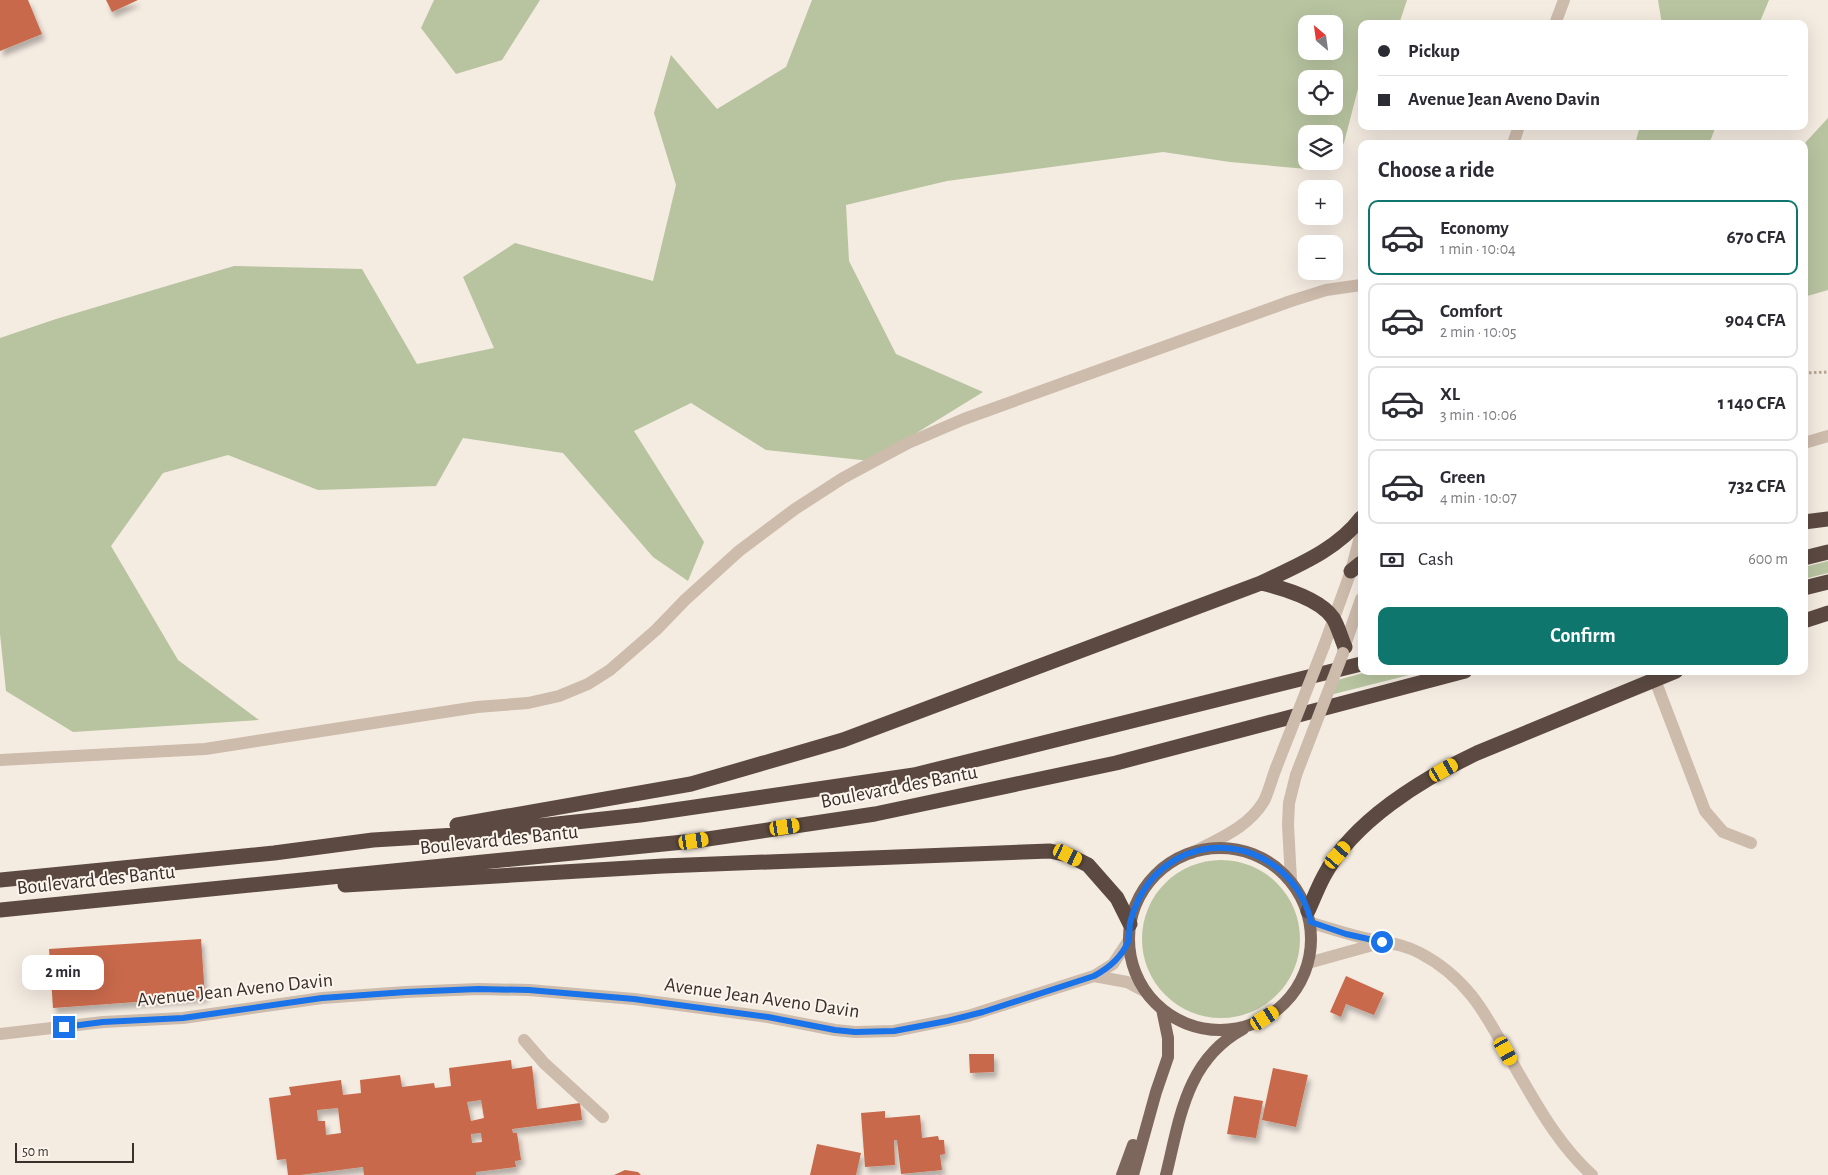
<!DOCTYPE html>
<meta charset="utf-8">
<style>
body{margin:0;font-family:"Alegreya Sans",sans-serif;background:#f2f2f3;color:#2b2b33;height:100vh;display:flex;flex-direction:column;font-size:19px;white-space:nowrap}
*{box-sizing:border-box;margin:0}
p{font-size:16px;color:#7c7c81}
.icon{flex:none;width:28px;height:28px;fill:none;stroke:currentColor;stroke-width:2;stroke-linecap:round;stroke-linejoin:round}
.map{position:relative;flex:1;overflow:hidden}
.drawer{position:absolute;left:1358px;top:140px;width:450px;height:535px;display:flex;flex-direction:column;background:#fff;border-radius:10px;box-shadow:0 5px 20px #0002}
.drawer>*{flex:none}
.hud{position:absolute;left:1358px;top:20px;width:450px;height:110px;border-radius:10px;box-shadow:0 5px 20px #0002;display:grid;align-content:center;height:110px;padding:0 20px;background:#fff}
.needle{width:32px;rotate:331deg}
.fabs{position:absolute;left:1298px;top:15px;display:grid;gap:10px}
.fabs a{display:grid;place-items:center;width:45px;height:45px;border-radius:10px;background:#fff;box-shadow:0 5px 20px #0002;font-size:25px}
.scale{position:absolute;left:15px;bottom:12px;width:119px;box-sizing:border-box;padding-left:5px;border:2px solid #3b302b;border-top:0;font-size:14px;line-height:18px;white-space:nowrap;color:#3b302b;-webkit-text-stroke:4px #fbf5ee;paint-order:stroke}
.end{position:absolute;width:22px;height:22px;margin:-11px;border:6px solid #1a73e8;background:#fff;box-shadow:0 0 0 2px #fff}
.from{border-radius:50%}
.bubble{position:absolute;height:35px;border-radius:10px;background:#fff;box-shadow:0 5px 20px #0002;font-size:16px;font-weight:700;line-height:35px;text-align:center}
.car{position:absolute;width:15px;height:30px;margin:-15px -8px;border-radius:6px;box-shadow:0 0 4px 1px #0007;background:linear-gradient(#f5c518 24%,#345 0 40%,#f5c518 0 76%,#345 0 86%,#f5c518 0)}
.hud b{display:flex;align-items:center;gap:18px;height:48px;font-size:19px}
.hud b+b{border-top:1px solid #e1e1e2}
.hud i{width:12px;height:12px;background:#2b2b33}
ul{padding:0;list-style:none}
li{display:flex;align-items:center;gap:15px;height:75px;margin:0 10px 8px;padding:0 10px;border:2px solid #e1e1e2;border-radius:10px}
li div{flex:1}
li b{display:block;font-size:19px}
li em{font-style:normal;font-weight:700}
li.selected{border-color:#0f766e}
li>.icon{width:45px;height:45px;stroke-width:1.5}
h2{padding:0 20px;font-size:22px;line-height:60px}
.pay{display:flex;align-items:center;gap:12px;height:55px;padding:0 20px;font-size:19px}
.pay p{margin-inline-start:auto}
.action{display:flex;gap:10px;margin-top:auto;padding:10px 20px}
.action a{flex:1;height:58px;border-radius:10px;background:#0f766e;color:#fff;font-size:20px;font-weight:700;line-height:58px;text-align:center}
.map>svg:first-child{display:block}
</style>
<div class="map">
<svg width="1828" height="1175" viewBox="0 0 1828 1175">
<defs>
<filter id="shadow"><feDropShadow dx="3" dy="5.5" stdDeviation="2.5" flood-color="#0004"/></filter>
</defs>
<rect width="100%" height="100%" fill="#f4ebe1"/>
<path fill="#b8c4a0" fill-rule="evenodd" d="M434,0H540L502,60L456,74L421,28Z
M812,0H1407L1399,24H1361V77L1344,143L1334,154V134H1306V161H1326L1318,170L1230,162L1163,152L947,181L846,205L849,261L896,354L983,392L871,461L766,450L691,403L634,431L704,542L688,581L653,557L563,453L463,438L436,486L318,490L228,455L163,473L111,546L178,660L259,720L73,732L6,691L0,634V338L56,319L234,266L362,269L417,364L494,348L463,277L515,243L653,281L676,185L654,113L671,55L717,109L786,67ZM1306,24H1334V51H1306ZM1306,79H1334V106H1306Z
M1658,0H1769L1759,24H1662Z
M1828,118V290L1804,297V144Z
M1640,126H1716L1709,144H1635Z
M1828,561V573L1804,579V567Z
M1371,671H1425L1330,695L1337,680Z
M1142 939a79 79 0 1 1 158 0a79 79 0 1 1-158 0Z"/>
<path fill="#c8694b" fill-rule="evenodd" filter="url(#shadow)" d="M0,0H28L42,34L0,51Z
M106,0H138L112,12Z
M201,939L205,997L53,1008L49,949Z
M1346,976L1384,993L1374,1015L1346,1004L1341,1017L1330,1012Z
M969,1054H994V1072L970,1073Z
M511,1060L512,1069L532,1066L537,1109L580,1103L582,1120L512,1129L513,1133H517L521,1160L515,1161L516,1167L476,1172V1175H364L363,1167L300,1175H288L286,1159L277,1160L269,1098L291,1095L289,1087L341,1080L343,1095L361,1093L360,1080L400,1075L402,1087L434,1083L435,1088L451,1086L449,1068ZM481,1100L484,1118L471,1121L467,1102ZM338,1108L341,1133L326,1135L325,1121H318L317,1110ZM481,1133L482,1142L472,1143L471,1134Z
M1273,1068L1308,1075L1296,1127L1262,1120Z
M1234,1096L1263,1101L1256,1138L1227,1134Z
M885,1111V1118L920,1115L922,1138L938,1136L939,1140H944L945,1154L940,1155L942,1170L901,1174L897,1140H894L895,1165L865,1167L861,1113Z
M817,1144L861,1153L856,1175H810Z
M625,1170L638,1172L641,1175H614Z"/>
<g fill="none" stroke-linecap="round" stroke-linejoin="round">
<path stroke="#b9a596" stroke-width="3" stroke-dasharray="2.5 2.5" stroke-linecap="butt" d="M1804,373L1828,372"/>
<path stroke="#cdbbac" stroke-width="12" d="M1555,24L1564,0
M1513,144L1519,126
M1804,443L1828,436
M1324,646L1351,571L1361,533
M1343,651L1361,599
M1655,680L1705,811L1723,832L1751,843
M0,760L205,749L477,707L528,703L559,696L588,684L610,670L656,630L685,600L739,551L795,509L843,478L908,443L964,419L1291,301L1326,290L1361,285
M1192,853C1218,839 1248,828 1264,801C1269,791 1272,778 1276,768
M1291,880L1288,825L1289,803L1296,775
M1311,923C1330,928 1349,935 1369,939C1389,944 1401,943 1420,953C1477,983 1492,1029 1523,1081C1542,1114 1563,1149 1592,1175
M1308,963L1380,943
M1094,976L1127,982L1146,992
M0,1034L103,1022L183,1018L322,998L406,992L478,989L529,990L634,999L768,1017L835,1030L855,1032L894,1031L968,1016L1094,976L1113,964L1129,940
M524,1040L544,1063L603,1117"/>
<path stroke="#7d675c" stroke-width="12" d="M1129 939a91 91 0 1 1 182 0a91 91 0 1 1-182 0Z
M1122,1175L1133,1145
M1133,1175L1156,1092L1168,1057V1038L1162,1009
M1166,1175C1180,1118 1186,1060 1243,1029"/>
<path stroke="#5c4a42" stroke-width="15" d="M1804,522L1828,519
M1804,558L1828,552
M1351,571L1361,563
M1261,583C1283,588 1320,599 1333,618C1338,626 1341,638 1345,647
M1804,588L1828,582
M1804,621L1828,613
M457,825L691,784L843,740L1261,583C1296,566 1337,550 1361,518
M0,880L274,853L373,840L456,835L640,815L914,775L1361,664
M345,885L663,866L1050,851L1068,855L1088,865L1117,898L1130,924
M0,910L694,841L875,814L1116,763L1465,671
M1308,911C1313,900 1318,887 1324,876C1353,821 1422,779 1477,753L1676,671"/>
<path stroke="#cdbbac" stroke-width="12" d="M1276,768L1324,646
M1296,775L1343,653"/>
</g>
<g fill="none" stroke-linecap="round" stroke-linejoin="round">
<path stroke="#1a73e8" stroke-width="6" d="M64,1027L103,1022L183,1018L322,998L406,992L478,989L529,990L634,999L768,1017L835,1030L855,1032L894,1031L947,1021L983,1012L1094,976C1109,968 1121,958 1128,942C1130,936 1129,929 1130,923C1136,900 1147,880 1166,866C1220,825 1297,857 1311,922L1346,934L1382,942"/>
</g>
<g text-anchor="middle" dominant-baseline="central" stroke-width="4" stroke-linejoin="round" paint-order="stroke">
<g font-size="20" fill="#3b302b" stroke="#fbf5ee">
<text transform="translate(899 787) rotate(-11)">Boulevard des Bantu</text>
<text transform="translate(499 840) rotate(-6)">Boulevard des Bantu</text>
<text transform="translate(96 880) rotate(-6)">Boulevard des Bantu</text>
<text transform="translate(235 990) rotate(-6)">Avenue Jean Aveno Davin</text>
<text transform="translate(762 998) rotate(8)">Avenue Jean Aveno Davin</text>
</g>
</g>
</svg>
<div class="fabs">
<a><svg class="needle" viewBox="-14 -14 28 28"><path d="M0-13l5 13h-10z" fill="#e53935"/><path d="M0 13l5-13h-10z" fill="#7c7c81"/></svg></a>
<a><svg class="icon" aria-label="locate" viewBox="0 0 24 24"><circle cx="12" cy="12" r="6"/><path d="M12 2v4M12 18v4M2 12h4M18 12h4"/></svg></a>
<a><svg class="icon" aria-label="layers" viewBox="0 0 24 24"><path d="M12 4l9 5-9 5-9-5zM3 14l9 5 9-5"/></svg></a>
<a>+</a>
<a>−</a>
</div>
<div class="scale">50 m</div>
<i class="end from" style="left:1382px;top:942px"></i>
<i class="end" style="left:64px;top:1027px"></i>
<div class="bubble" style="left:22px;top:955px;width:82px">2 min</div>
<i class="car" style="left:1444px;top:770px;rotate:60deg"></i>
<i class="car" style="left:785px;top:827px;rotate:81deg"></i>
<i class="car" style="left:694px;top:841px;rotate:81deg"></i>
<i class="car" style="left:1068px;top:855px;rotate:116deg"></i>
<i class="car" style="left:1338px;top:855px;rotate:41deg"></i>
<i class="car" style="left:1265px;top:1018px;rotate:57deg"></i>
<i class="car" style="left:1506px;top:1051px;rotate:151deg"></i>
<div class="hud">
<b><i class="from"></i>Pickup</b>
<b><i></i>Avenue Jean Aveno Davin</b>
</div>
<section class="drawer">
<h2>Choose a ride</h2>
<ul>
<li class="selected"><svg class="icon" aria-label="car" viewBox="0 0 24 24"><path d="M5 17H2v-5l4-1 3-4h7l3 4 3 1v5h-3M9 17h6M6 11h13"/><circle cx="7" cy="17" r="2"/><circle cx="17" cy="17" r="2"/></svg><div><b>Economy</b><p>1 min · 10:04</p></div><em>670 CFA</em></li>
<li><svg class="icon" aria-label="car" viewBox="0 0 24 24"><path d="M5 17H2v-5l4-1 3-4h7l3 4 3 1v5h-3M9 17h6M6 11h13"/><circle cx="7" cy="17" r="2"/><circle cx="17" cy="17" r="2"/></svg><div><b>Comfort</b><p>2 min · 10:05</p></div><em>904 CFA</em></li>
<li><svg class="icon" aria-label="car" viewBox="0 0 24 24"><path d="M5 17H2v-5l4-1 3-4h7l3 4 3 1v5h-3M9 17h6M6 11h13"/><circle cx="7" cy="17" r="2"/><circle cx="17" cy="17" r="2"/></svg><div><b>XL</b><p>3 min · 10:06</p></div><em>1 140 CFA</em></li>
<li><svg class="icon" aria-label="car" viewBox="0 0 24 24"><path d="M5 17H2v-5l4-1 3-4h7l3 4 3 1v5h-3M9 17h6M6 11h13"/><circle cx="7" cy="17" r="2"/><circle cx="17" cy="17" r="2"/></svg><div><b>Green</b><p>4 min · 10:07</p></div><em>732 CFA</em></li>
</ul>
<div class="pay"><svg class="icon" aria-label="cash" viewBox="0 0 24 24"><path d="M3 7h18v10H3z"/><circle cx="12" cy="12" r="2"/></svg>Cash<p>600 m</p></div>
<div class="action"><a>Confirm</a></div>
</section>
</div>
